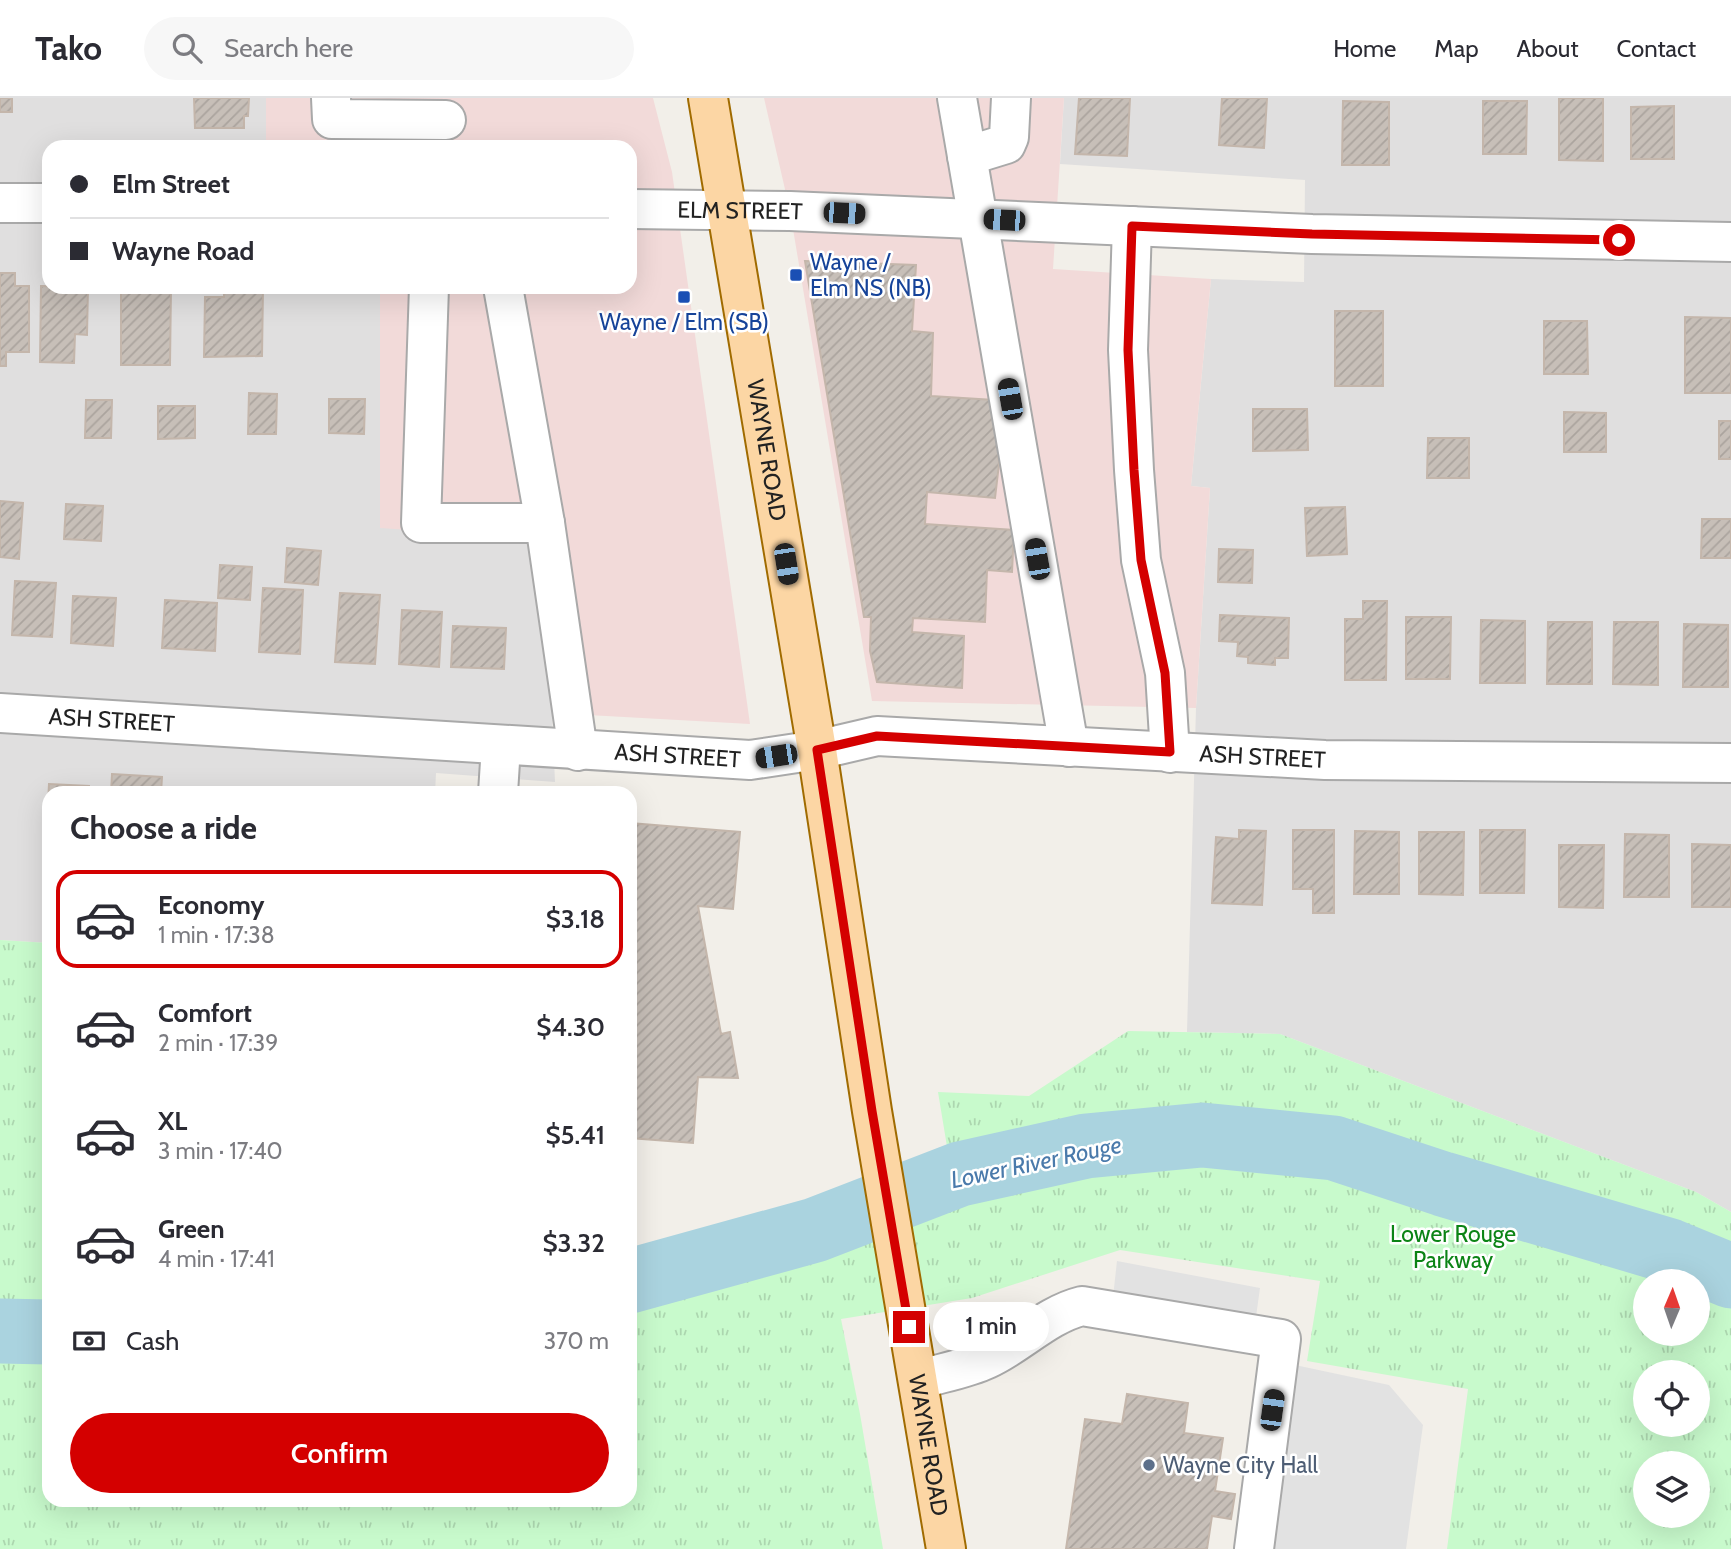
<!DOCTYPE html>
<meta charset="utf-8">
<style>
body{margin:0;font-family:Cabin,sans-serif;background:#f7f7f7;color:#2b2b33;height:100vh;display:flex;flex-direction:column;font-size:26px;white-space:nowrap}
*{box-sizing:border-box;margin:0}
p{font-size:23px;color:#7c7c81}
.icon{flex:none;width:38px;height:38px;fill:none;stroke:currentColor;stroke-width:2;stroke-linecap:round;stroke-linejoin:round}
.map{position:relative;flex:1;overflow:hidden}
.drawer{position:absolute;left:42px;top:688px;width:595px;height:721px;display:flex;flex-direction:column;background:#fff;border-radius:21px;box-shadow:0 7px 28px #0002}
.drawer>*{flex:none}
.banner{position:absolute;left:42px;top:42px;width:595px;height:154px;border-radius:21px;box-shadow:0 7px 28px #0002;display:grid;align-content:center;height:154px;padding:0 28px;background:#fff}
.needle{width:46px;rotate:2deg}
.controls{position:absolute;left:1633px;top:1171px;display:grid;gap:14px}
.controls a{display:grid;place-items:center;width:77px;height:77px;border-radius:50%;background:#fff;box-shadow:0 7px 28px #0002;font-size:35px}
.end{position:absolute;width:32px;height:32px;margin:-16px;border:9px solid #d40000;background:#fff;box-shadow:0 0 0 4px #fff}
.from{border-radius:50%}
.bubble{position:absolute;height:49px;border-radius:24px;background:#fff;box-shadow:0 7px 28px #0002;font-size:23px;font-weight:600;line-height:49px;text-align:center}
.car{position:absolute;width:21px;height:42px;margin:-21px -10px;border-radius:9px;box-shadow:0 0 5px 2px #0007;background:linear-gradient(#222 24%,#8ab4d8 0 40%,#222 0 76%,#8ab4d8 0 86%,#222 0)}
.banner b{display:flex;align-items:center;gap:24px;height:66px;font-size:26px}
.banner b+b{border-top:2px solid #e1e1e2}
.banner i{width:18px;height:18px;background:#2b2b33}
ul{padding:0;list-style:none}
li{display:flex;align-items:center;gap:21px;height:98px;margin:0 14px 10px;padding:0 14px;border:4px solid transparent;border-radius:21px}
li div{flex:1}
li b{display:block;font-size:26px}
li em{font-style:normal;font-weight:600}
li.on{border-color:#d40000}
li>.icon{width:63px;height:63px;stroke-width:1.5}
h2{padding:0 28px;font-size:32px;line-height:84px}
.pay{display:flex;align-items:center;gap:18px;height:77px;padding:0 28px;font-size:26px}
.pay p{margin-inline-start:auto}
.primary-button{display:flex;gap:14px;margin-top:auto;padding:14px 28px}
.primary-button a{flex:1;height:80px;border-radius:42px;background:#d40000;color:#fff;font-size:28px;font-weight:600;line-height:80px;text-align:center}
header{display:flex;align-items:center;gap:42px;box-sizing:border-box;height:98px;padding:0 35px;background:#fff;border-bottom:2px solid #e1e1e2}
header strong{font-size:33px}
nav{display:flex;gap:38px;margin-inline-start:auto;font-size:24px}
.search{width:490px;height:63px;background:#f7f7f7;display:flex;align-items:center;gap:18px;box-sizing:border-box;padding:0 24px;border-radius:38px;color:#7c7c81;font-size:26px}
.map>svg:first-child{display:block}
</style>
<header>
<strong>Tako</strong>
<div class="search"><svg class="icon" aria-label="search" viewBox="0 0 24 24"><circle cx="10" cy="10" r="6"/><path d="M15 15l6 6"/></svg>Search here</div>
<nav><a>Home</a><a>Map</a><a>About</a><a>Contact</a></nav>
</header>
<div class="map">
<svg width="1731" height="1451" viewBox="0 0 1731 1451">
<defs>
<pattern id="park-tufts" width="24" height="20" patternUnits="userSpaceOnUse" patternTransform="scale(1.75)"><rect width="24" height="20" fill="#c8facc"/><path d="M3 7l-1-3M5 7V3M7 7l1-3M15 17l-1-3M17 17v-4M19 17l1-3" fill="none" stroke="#acd6af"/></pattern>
<pattern id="building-hatch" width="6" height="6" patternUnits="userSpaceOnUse" patternTransform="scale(1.75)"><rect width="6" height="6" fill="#c7bfb8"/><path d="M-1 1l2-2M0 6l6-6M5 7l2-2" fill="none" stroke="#aba49e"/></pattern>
</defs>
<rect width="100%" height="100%" fill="#f2efe9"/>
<path fill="#e0dfdf" d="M0,0H266V49H49V189H380V429L529,440L552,615L555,684L436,675L435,695H49V845L0,842Z
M1064,0H1731V1114L1696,1094L1280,936L1187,934L1196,610L1210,390L1191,388L1211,181L1304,184L1305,82L1060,66Z"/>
<path fill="#f2dad9" d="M266,0H653L672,74L750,626L552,615L529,440L380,430V189H630V49H266Z
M764,0H1064L1053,171L1211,181L1191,388L1210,390L1196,610L872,603L790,113Z"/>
<path fill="url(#park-tufts)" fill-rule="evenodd" d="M0,842L49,845V1402H630V1183L815,1132L952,1079L938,994L1029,998L1128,933L1280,936L1696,1094L1731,1114V1451H1447L1468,1291L1307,1263L1320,1183L1120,1152L972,1200L841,1221L860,1316L883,1451H0ZM1645,1183H1698V1236H1645ZM1645,1274H1698V1326H1645ZM1645,1365H1698V1418H1645Z"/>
<path fill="#e2e2e2" d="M1117,1163L1260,1190L1255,1226L1113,1199Z
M1295,1267L1389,1287L1423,1327L1406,1451H1269Z"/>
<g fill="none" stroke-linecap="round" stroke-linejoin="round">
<path stroke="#aad3df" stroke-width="65" d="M630,1183L815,1132L960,1076L1086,1048L1202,1037L1334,1050L1443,1086L1670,1153L1731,1178
M0,1233L49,1234"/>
</g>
<path fill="url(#building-hatch)" stroke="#c4b6ab" stroke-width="2" d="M0,0H12V14H0Z
M194,0H249L248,18H244V30H195Z
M1079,0H1130L1127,58L1075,56Z
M1222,0H1267L1264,50L1219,47Z
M1559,0H1603V63L1559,62Z
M1343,3L1389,4V67H1342Z
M1483,3H1527L1526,56H1483Z
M1674,8V61H1631V9Z
M805,163L916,167L912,233L933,235L931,298L994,302L999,366L995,400L927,394L925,426L1014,432L1012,474L987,472L985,524L913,520L912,534L964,538L962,590L877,584L870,553L871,519H864Z
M0,175H15V188H29V254H6V268H0Z
M41,188L88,189L87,237L75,236L74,265L40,264Z
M121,189H171L170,267H121Z
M224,190H263L262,258L204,259L205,199H224Z
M1335,213H1383V288H1335Z
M1685,219L1731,220V295H1685Z
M1544,223H1587L1588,276H1544Z
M249,295L277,296L276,336H248Z
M329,301H365L364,336L329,335Z
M86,302H112L111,340H85Z
M158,308H195V340L158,341Z
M1253,311H1307L1308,352L1253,353Z
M1564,314L1606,315V354H1564Z
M1719,323H1731V361H1719Z
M1428,340H1469V380H1427Z
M0,403L23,405L19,461L0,459Z
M66,406L103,408L101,443L64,441Z
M1345,409L1347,456L1307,458L1305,410Z
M1702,421H1731V460H1701Z
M287,450L321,453L318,487L285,484Z
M1219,451L1253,452L1252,485L1218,484Z
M220,467L252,469L250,502L218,500Z
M15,483L56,485L52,539L12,537Z
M263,490L303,492L300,556L259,554Z
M340,495L380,497L375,566L335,564Z
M73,498L116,500L113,548L71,545Z
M165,502L217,505L215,553L162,550Z
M1363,503H1387L1386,582H1345V521H1363Z
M402,512L442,514L439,569L399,566Z
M1220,517L1289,520L1288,560H1275V567L1248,565V559L1237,558L1238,544L1219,543Z
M1406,519H1451L1450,581H1406Z
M1481,522L1525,523V585H1480Z
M1548,524H1592V586H1547Z
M1614,524H1658V587L1613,586Z
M1684,526L1728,527V589H1683Z
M453,528L506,530L504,571L451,569Z
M112,676L162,679L161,695H111Z
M49,686L89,688V695H49V741H46Z
M630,725L740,734L733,811L698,808L721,936L730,934L738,980L698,979L693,1045L630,1040Z
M1239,732L1266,733L1262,807L1212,805L1216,739L1239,741Z
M1293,732H1334V815H1313V791H1293Z
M1480,732H1525L1524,795H1480Z
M1355,733L1399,734V796H1354Z
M1419,734H1464L1463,797L1419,796Z
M1625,736L1669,737V799H1624Z
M1692,746L1731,747V809H1692Z
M1559,747H1604L1603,810L1559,809Z
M1127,1296L1188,1305L1184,1335L1223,1340L1215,1393L1235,1396L1231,1421L1212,1418L1207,1451H1066L1085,1321L1122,1326Z"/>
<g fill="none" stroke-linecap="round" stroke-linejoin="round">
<defs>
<g id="minor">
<path d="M331,0L332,21L446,22"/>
<path d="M957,0L1069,649"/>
<path d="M967,58L1006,46L1009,39L1011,0"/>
<path d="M0,105H49"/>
<path id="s1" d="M630,111L790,113L1312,136L1731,144"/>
<path d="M1132,128L1128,252L1134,372L1141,462L1165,575L1170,655"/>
<path d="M429,189L421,425H545"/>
<path d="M503,189L545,425L578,653"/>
<path id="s2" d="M0,615L750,662L817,652L877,638L1325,662L1731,665"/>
<path d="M498,695L501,648"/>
<path d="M918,1282C940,1275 966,1271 987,1261C1020,1246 1046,1217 1082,1208L1281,1241L1254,1451"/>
</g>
<g id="major">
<path id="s3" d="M708,0L817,652L872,1013L946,1451"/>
</g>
</defs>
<use href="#minor" stroke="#a9a9a9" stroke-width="42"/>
<use href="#major" stroke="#a06b00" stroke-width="42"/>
<use href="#minor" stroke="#fff" stroke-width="38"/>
<use href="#major" stroke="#fcd6a4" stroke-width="38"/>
</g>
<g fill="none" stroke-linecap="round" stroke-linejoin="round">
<path stroke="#d40000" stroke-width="9" d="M909,1229L872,1013L817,652L877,638L1170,654L1165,575L1141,462L1134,372L1128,252L1132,128L1312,136L1619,142"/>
</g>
<g fill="#1a4fb4" stroke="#fff" stroke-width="2.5">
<rect x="789" y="170" width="14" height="14" rx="3.5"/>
<rect x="677" y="192" width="14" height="14" rx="3.5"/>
</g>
<circle fill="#5c6f8a" stroke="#fff" stroke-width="2.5" cx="1149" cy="1367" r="7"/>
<g text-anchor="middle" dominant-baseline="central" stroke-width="5" stroke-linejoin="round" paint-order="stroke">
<g font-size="23" fill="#222" stroke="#fff">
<text stroke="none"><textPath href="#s1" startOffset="110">ELM STREET</textPath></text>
<text stroke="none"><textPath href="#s3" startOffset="357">WAYNE ROAD</textPath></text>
<text stroke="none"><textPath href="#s2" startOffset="112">ASH STREET</textPath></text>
<text stroke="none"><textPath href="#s2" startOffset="679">ASH STREET</textPath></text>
<text stroke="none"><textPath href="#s2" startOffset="1267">ASH STREET</textPath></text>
<text stroke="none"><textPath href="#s3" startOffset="1365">WAYNE ROAD</textPath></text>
</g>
<g font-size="23" fill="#164399" stroke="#fff" text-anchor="start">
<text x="810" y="164">Wayne /<tspan x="810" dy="26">Elm NS (NB)</tspan></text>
<text x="684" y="224" text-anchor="middle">Wayne / Elm (SB)</text>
</g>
<g font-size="23" fill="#0c8416" stroke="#fff">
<text x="1453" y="1136">Lower Rouge<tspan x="1453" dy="26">Parkway</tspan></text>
</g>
<g font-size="23" fill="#4e5e75" stroke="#fff" text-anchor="start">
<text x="1163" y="1367">Wayne City Hall</text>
</g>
<g font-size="24" font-style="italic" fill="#4a7aab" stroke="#fff">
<text transform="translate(1036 1064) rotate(-12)">Lower River Rouge</text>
</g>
</g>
</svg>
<div class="controls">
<a><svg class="needle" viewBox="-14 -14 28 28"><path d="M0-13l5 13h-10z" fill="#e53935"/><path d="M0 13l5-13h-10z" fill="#7c7c81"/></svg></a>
<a><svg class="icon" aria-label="locate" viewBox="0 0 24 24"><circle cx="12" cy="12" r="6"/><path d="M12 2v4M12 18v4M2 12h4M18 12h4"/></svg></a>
<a><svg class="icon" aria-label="layers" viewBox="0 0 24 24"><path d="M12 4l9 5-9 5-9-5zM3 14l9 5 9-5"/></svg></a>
</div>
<i class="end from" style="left:1619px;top:142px"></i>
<i class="end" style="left:909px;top:1229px"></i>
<div class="bubble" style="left:933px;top:1204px;width:116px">1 min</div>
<i class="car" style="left:844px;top:115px;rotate:93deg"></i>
<i class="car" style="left:1004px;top:122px;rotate:273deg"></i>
<i class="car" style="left:1010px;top:301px;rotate:350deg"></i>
<i class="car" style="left:1037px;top:461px;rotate:350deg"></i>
<i class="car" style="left:786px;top:466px;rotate:171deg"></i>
<i class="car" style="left:776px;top:658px;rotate:261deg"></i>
<i class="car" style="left:1272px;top:1312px;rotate:8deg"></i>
<div class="banner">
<b><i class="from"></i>Elm Street</b>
<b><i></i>Wayne Road</b>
</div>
<section class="drawer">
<h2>Choose a ride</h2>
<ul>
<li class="on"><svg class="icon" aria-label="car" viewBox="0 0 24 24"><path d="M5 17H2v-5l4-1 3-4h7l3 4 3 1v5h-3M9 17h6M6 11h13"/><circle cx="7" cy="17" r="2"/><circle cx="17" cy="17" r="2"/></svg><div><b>Economy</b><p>1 min · 17:38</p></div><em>$3.18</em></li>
<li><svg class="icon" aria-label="car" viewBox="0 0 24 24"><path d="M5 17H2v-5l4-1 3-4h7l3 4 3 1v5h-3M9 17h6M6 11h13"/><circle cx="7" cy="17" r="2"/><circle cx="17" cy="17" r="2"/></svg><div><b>Comfort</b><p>2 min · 17:39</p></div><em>$4.30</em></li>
<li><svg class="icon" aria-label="car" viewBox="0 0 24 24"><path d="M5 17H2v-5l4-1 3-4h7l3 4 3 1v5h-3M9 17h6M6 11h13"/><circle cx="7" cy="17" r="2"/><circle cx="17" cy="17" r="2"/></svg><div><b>XL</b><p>3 min · 17:40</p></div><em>$5.41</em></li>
<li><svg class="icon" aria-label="car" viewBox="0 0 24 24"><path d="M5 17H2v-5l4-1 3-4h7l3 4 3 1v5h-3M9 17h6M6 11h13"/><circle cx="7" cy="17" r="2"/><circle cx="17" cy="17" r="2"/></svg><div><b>Green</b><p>4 min · 17:41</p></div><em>$3.32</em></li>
</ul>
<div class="pay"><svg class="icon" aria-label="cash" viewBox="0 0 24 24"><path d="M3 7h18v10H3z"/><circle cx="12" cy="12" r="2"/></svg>Cash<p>370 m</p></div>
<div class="primary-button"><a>Confirm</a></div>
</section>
</div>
